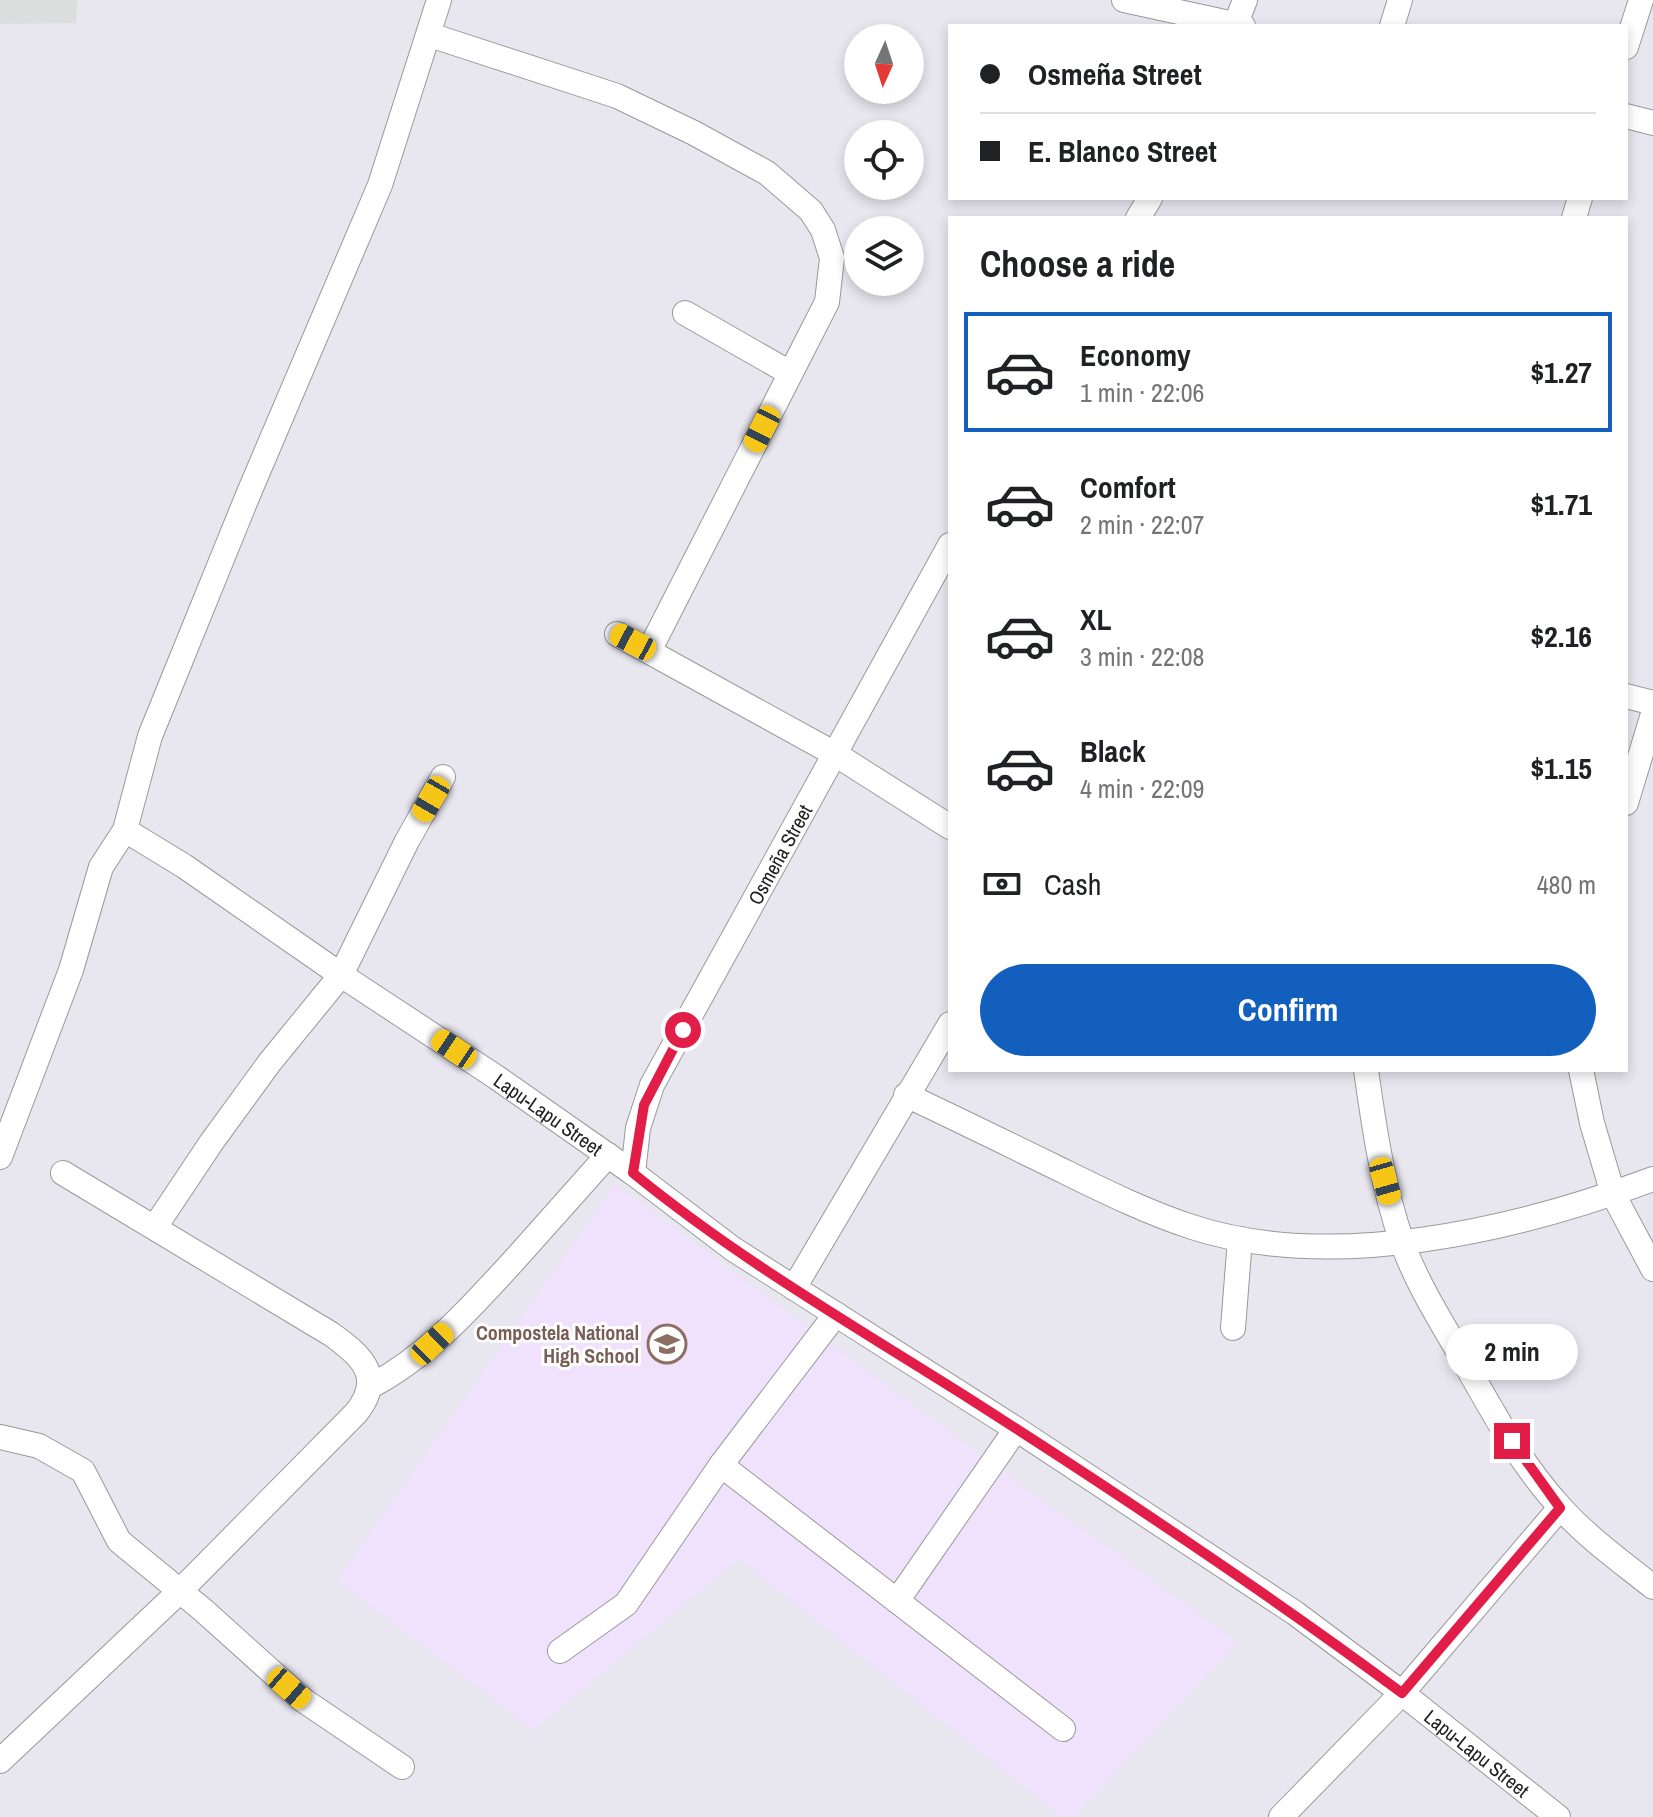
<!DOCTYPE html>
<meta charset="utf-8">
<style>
body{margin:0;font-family:"Archivo Narrow",sans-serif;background:#f2f2f2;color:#202124;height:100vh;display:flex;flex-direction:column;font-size:30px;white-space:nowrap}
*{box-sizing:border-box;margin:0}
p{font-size:26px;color:#757577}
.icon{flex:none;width:44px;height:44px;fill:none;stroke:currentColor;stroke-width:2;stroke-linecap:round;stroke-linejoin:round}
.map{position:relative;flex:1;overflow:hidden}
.sheet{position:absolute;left:948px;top:216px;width:680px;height:856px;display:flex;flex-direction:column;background:#fff;border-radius:0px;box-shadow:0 4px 12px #0003}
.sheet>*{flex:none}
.guide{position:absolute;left:948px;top:24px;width:680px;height:176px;border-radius:0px;box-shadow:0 4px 12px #0003;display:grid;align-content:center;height:176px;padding:0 32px;background:#fff}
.needle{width:52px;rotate:183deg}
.fabs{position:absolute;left:844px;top:24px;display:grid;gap:16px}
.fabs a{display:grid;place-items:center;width:80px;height:80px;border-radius:50%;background:#fff;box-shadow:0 4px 12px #0003;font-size:40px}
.end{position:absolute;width:36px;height:36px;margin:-18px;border:10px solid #e11d48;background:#fff;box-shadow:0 0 0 4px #fff}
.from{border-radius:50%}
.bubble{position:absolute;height:56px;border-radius:28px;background:#fff;box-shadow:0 4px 12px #0003;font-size:26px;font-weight:700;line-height:56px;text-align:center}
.car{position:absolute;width:24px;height:48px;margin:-24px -12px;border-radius:10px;box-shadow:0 0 6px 2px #0007;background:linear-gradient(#f5c518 24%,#345 0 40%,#f5c518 0 76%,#345 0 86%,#f5c518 0)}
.guide b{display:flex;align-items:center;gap:28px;height:76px;font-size:30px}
.guide b+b{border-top:2px solid #e0e0e0}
.guide i{width:20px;height:20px;background:#202124}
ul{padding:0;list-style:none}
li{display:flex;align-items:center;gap:24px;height:120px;margin:0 16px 12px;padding:0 16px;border:4px solid transparent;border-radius:0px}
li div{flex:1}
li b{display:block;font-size:30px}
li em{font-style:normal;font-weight:700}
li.active{border-color:#125fbd}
li>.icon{width:72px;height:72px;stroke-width:1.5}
h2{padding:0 32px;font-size:36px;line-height:96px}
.pay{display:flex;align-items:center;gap:20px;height:88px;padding:0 32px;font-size:30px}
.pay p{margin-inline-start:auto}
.primary-button{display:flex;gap:16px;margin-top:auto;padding:16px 32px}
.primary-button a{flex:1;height:92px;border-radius:48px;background:#125fbd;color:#fff;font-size:32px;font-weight:700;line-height:92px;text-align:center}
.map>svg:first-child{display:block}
</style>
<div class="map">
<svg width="1653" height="1817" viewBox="0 0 1653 1817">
<rect width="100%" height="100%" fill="#e8e6ef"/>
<path fill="#dcdddd" d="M0,0H77L76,23L0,24Z"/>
<path fill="#f0e2fc" d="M615,1184L1048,1505L1141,1570L1148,1577L1238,1642L1074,1817H1062L739,1559L534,1730L337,1580Z"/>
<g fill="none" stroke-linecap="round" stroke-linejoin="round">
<defs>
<g id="minor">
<path d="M1124,0L1243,26"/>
<path d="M1235,26L1245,0"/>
<path d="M1392,26L1400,0"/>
<path d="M430,35L617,96L694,133L767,173L811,211L823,230L832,258L827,302L649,651"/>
<path d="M1626,47L1641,0"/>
<path d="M1626,116L1653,123"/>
<path d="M1138,218L1150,198"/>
<path d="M1574,218L1580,198"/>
<path d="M685,313L790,373"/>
<path d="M617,634L835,754L950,827"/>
<path d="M1626,696L1653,703"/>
<path d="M1626,803L1653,714"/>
<path id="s1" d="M125,830L184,866L341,975L496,1077L633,1173L733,1249L1016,1429L1295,1613L1402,1693L1558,1817"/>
<path d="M1366,1070C1374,1127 1383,1188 1402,1242C1417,1284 1442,1323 1464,1361C1492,1411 1522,1466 1561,1508C1588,1538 1622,1562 1653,1587"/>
<path d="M1581,1070L1592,1123L1613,1194L1653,1269"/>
<path d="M906,1095C955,1118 1004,1142 1053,1166C1098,1188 1143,1211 1192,1227C1333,1273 1517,1230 1653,1179"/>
<path d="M0,1157L71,970L101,867L125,830L150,736L248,495L380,185L439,0"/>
<path id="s2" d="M633,1173L638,1128L652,1085L950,545"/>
<path d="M155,1227L211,1143L270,1062L341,975L407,841L443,777"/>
<path d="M794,1288L950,1024"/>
<path d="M836,1314L721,1465L1063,1729"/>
<path d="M1233,1328L1240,1239"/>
<path d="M371,1386C430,1355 474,1304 518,1256C548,1222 578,1189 608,1155"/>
<path d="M0,1437L39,1446L83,1471L119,1541L203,1610L303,1700L402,1767"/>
<path d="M897,1601L1016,1429"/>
<path d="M560,1651L626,1604L721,1465"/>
<path d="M0,1761L180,1591L356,1413C385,1377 362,1356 331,1334L63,1173"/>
<path d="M1281,1817L1402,1693L1560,1508"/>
</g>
</defs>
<use href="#minor" stroke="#999" stroke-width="26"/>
<use href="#minor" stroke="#fff" stroke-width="24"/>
</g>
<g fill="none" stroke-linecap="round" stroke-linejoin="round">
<path stroke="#e11d48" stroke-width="10" d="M683,1030L644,1105L633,1173C738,1259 856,1327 970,1399C1117,1493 1262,1589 1402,1693L1560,1508L1512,1441"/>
</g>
<defs>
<symbol id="school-ring" viewBox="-11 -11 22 22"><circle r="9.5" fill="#fff" stroke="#8d6e63" stroke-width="1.5"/><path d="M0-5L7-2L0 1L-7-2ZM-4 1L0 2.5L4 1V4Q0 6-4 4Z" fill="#8d6e63"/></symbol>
</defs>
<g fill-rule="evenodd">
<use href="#school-ring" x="645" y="1322" width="44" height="44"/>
</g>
<g text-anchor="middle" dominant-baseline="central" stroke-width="6" stroke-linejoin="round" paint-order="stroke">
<g font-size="20" fill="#1f1f1f" stroke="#fff">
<text stroke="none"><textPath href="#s2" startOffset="354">Osmeña Street</textPath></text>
<text stroke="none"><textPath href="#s1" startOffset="510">Lapu-Lapu Street</textPath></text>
<text stroke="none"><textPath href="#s1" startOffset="1638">Lapu-Lapu Street</textPath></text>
</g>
<g font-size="20" font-weight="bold" fill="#785e54" stroke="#fff" text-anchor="end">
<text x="639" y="1332">Compostela National<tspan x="639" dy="23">High School</tspan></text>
</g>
</g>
</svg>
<div class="fabs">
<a><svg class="needle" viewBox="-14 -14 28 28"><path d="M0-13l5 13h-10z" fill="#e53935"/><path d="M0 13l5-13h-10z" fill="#757577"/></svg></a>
<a><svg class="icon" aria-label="locate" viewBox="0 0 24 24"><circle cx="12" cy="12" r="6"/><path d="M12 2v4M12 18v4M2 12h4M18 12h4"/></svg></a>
<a><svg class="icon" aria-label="layers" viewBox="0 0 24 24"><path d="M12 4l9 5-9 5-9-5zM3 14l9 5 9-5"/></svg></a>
</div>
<i class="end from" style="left:683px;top:1030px"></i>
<i class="end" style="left:1512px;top:1441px"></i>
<div class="bubble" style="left:1446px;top:1324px;width:132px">2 min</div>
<i class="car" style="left:762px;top:429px;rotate:207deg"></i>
<i class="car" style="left:633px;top:642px;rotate:298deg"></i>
<i class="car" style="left:431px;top:799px;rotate:210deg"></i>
<i class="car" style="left:454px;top:1049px;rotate:304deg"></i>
<i class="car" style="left:1385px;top:1181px;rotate:164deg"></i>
<i class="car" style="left:432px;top:1344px;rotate:46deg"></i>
<i class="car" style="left:289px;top:1688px;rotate:131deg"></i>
<div class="guide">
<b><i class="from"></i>Osmeña Street</b>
<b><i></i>E. Blanco Street</b>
</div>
<section class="sheet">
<h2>Choose a ride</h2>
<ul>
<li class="active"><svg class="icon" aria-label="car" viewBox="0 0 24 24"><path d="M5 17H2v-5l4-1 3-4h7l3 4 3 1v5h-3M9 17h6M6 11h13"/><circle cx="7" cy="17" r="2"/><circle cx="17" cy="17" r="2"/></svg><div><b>Economy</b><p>1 min · 22:06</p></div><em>$1.27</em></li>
<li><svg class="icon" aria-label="car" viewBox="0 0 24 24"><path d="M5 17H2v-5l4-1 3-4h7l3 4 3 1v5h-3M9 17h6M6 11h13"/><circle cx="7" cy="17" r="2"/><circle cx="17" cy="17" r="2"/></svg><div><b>Comfort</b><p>2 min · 22:07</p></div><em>$1.71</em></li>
<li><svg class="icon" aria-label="car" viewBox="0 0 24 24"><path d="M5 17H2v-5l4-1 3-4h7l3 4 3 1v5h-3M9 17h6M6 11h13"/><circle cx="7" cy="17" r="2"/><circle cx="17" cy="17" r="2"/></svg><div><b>XL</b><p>3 min · 22:08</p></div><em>$2.16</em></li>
<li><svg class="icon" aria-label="car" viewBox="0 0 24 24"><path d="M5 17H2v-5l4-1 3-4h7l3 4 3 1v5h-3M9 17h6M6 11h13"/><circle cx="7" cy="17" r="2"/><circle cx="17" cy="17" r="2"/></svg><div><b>Black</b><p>4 min · 22:09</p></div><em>$1.15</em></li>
</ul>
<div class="pay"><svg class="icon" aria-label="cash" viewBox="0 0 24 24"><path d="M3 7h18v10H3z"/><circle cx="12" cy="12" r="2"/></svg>Cash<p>480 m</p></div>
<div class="primary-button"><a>Confirm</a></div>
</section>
</div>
